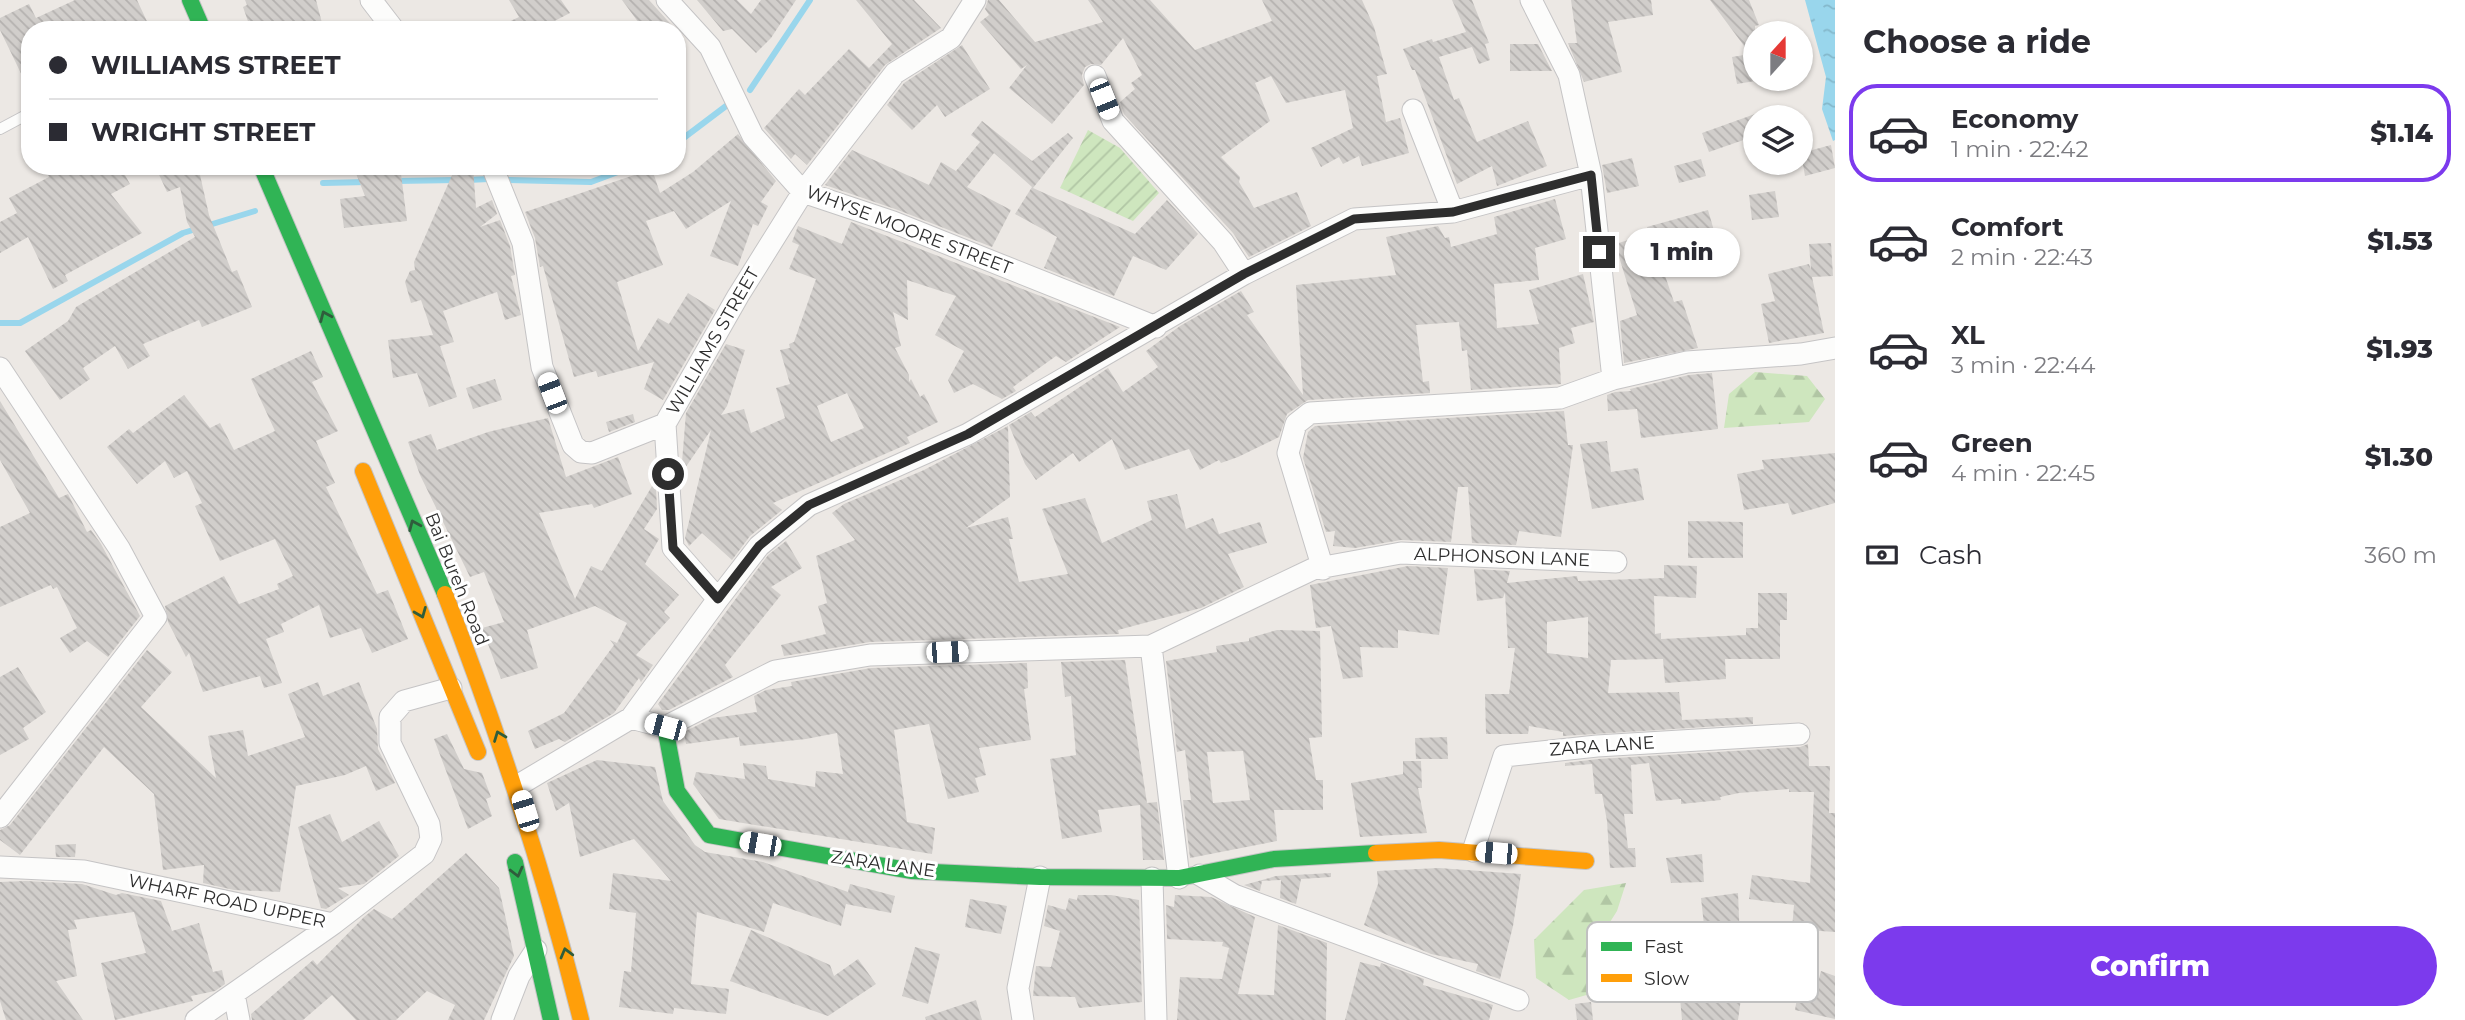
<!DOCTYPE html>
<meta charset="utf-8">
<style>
body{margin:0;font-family:Montserrat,sans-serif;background:#f7f7f7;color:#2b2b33;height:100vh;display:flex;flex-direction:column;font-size:26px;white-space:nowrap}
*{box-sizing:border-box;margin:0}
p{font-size:23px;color:#7c7c81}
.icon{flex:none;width:38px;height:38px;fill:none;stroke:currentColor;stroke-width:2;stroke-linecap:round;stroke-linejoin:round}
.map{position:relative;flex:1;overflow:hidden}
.details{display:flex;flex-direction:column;background:#fff;width:630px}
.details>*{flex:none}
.banner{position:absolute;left:21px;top:21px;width:665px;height:154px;border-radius:28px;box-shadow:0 2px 5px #0004;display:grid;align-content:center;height:154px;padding:0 28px;background:#fff}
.needle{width:46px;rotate:21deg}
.fabs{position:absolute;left:1743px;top:21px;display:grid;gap:14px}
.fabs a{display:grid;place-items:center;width:70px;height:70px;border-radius:50%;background:#fff;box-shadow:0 2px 5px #0004;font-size:35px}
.end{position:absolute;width:32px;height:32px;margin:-16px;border:9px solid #2e2e2e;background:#fff;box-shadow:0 0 0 4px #fff}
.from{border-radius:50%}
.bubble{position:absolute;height:49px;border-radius:24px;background:#fff;box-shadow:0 2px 5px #0004;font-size:23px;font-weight:800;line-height:49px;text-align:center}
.car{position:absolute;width:21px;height:42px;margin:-21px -10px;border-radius:9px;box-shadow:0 0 5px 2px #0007;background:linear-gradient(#fff 24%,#345 0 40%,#fff 0 76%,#345 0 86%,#fff 0)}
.banner b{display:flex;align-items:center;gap:24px;height:66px;font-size:26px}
.banner b+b{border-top:2px solid #e1e1e2}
.banner i{width:18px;height:18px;background:#2b2b33}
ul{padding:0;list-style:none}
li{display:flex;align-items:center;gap:21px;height:98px;margin:0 14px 10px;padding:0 14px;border:4px solid transparent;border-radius:28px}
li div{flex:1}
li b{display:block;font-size:26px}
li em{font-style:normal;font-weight:800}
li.active{border-color:#7c3aed}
li>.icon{width:63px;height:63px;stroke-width:1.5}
h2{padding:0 28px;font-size:32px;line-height:84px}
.pay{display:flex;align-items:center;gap:18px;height:77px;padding:0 28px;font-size:26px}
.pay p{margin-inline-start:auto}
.primary-button{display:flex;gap:14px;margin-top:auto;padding:14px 28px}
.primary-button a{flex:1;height:80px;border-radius:42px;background:#7c3aed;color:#fff;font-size:28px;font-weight:800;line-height:80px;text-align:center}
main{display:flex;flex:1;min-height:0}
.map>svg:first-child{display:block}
</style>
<main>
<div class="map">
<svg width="1835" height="1020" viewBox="0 0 1835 1020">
<defs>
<pattern id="forest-firs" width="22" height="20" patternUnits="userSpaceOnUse" patternTransform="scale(1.75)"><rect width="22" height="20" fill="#cee6be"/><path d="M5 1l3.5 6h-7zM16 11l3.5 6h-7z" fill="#b1c6a4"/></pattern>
<pattern id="garden-furrows" width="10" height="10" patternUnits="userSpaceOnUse" patternTransform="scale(1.75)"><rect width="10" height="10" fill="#cee6be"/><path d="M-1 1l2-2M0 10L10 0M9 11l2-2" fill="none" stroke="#b1c6a4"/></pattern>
<pattern id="water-ripples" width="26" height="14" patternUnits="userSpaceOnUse" patternTransform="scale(1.75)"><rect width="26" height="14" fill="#99d6ec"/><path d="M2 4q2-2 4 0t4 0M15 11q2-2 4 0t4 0" fill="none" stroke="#84b8cb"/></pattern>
<pattern id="building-back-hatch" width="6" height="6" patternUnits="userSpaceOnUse" patternTransform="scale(1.75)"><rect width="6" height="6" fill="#d1cecb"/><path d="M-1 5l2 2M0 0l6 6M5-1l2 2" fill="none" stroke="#b4b1af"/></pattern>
</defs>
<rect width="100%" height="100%" fill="#ece8e4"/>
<path fill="url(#forest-firs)" d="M1755,372L1807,376L1825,399L1809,422L1724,428L1729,394Z
M1626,883L1617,911L1605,930L1604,990L1569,1000L1536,978L1534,940L1584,890Z"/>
<path fill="url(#garden-furrows)" d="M1088,130L1120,148L1159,193L1133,221L1060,188Z"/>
<path fill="url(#water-ripples)" d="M1805,0H1835V140L1833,141L1822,109L1826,77Z"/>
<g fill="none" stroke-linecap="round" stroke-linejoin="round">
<path stroke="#99d6ec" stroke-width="6" d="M750,90L810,0
M677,143L726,106
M468,180L489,179
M506,180L591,182L634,166
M395,181L457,180
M323,183L367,182
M0,323H20L183,233L255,211"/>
</g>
<path fill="url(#building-back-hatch)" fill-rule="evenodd" d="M75,0H137L151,30H30V92L0,30V18L29,4L36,18Z
M245,0H316L322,23L297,30H251L243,7L247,5Z
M509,0H561L570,13L537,30H492L519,17Z
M622,0H649L676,30H644Z
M697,0H737L751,14L761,0H796L771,38L756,53L732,29L723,31Z
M856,0H914L941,28L885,65L807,165L795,154L791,159L764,128L799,89L805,95L849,49L869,68L892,44Z
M988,0H999L1035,42L1103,22L1088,0H1150L1195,50L1272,21L1262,0H1362L1374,27L1387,74L1377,76L1386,122L1400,118L1409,153L1362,166L1359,156L1343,164L1339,157L1321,167L1311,148L1353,128L1345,90L1286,103L1271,76L1255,83L1270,121L1221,157L1240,177L1239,182L1254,208L1297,192L1311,226L1249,257L1233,233L1124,114L1120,102L1135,89L1131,83L1142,75L1123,38L1101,65L1091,64L1085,67L1082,75L1084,85L1052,124L1009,88L1027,65L1021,69L980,22L989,15L985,9Z
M1452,0H1472L1489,43L1485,44L1490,60L1479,64L1472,47L1439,57L1454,100L1459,98L1477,142L1528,121L1547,166L1497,186L1492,166L1457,184L1415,70H1412L1403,49L1432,39L1433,42L1466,32Z
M1571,0H1651L1653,15L1608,22L1622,72L1584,82L1568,43H1577Z
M1710,0H1749L1759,25L1755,26V81L1737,84L1732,57L1750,54Z
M1510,44H1538L1552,71H1510Z
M962,45L990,89L945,117L937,105L912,130L887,105L904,83Z
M1755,114V136L1709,152L1702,133Z
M982,121L1032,161L1068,133L1073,138L1033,188L1135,234L1167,200L1198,234L1166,270L1133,256L1114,296L1044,268L1057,237L1015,214L1032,187L994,153L967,187L1011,210L992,247L898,210L825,185L852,150L929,185L941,162L956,171L980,142L971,135Z
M738,134L776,181L761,202L768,206L758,226L753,224L738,266L710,256L731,201L686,229L674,211L646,221L663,265L617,282L638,351L658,318L669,324L688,293L715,310L663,400L644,389L654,362L598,377L596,371L574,377L543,266L540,267L535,238L525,212L652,169L660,193L693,172Z
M1831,145L1835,168L1805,176L1801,153Z
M1632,158L1639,186L1607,193L1602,165Z
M1701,159L1706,176L1679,183L1674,166Z
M44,166H120L130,184L111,194L142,233L65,275L68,281L53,289L28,237L0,253V222L17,213L9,198L49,177Z
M155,166H198L209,215L232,272L237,270L252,307L202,327L199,320L143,344L150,356L128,369L115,346L83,368L90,379L60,400L25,351L68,321L76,307L195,237L187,222L180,187L167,192Z
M353,166H400L407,221L344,228L340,199L365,196Z
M456,166H473L476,208L492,200L497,214L480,227L500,220L510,246L515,275L511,276L521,315L505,320L497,292L443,311L454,342L440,346L457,397L429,407L417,373L393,378L388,340L433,335L421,300L411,303L405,282L410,271L415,270L414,262Z
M1775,191L1779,217L1752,220L1749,195Z
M1555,199L1566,239L1535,248L1539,280L1494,284L1497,328L1539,324L1529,290L1583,274L1594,322L1571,328L1575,343L1559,348L1561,384L1471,390L1467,350L1462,351L1459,322L1416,325L1423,382L1429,381L1430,393L1308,400L1287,414L1279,437L1238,457L1221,463L1219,460L1200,470L1189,449L1125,470L1112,439L1079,462L1073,453L1036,480L1025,464L1009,425L1031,412L1035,417L1108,368L1123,392L1158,367L1146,351L1180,326L1241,291L1254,312L1247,315L1303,395L1296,285L1396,275L1386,237L1438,226L1445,238L1449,237L1451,247L1497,234L1494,217Z
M1708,210L1717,241L1659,258L1674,302L1682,300L1698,348L1624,363L1620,321L1637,315L1615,244L1649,234L1647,227Z
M851,222L1120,327L1066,362L1056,356L1013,387L1016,391L1002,399L973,384L954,393L948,380L964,351L935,335L956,296L907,280L908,320L893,312L901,346L895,348L909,375V382L911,379L920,397L924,394L938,422L907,437L910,443L773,503L782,510L750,536L732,560L702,533L689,546L685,538L711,430L681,474L686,413L726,344L745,350L727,406L721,415L744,409L751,433L785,418L776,388L790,384L780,350L790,348L789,344L794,342L816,279L789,269L799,245L792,242L798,226L842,244ZM847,393L864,428L831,442L817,406Z
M1831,243L1833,276L1812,277L1824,333L1769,343L1761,304L1775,301L1768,274L1809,264L1811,270L1809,244Z
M311,351L323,377L312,382L338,431L316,441L335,483L326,487L377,594L388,590L408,639L372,653L361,628L330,638L319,605L281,624L284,632L266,639L282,683L264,688L260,676L203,692L189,653L186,657L168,622L165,606L224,576L239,604L279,589L277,584L293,576L275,539L220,561L195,506L202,503L187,471L174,478L165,461L137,484L107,447L129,429L133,433L184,395L210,428L220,423L234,450L275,431L251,379Z
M1712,373L1718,429L1641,438L1637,409L1608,411L1607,395L1615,392L1631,391L1630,389L1689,375Z
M495,379L502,400L473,409L466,388Z
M0,401L59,498L68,494L87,532L91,530L101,544L140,616L108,657L87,641L70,653L60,638L77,628L57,587L53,589L51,585L0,607V527L30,513L0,460Z
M1564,411L1568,445H1573L1561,537L1519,531L1516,545L1472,543L1468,487H1458L1451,542L1401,540L1355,548L1333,546L1335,531L1326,532L1303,458L1308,432L1315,426Z
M633,414L635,422L609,432L606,422Z
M548,418L566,477L618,457L632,494L594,508L592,504L539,513L575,599L591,566L602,571L652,486L656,488L657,509L644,529L659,539L645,564L679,595L664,612L670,618L636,655L653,665L641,682L639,678L614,713L565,742L559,739L535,749L528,731L564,713L614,645L610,640L617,643L627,623L595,606L527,630L538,668L501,679L482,628L504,622L484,572L470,577L420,475L408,442L431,434L437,450L488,432Z
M1008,426L1010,497L966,528L1008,517L1013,539H1009L1019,582L1068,574L1042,509L1085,498L1102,543L1152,520L1147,501L1177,494L1186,529L1213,518L1219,534L1260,522L1267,543L1228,554L1244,587L1201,608L1118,630L1119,634L870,642L784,656L781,645L826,634L818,606L827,603L816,556L855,540L832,513L844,504L924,470Z
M1607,441L1611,472L1638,468L1644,500L1592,509L1580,444Z
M1835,453V503L1792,515L1788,503L1744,510L1737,474L1764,469L1762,460Z
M1688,521L1743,522V558H1688Z
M786,541L802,568L771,587L781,595L725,665L733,677L669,710H662L658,704L768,555Z
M1664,565L1697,566L1696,598L1654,596L1655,634L1661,633V639L1746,635V628H1758V593H1787V620H1780V659H1725L1726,679L1665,683L1663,659L1611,660L1608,693L1679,692L1682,720L1753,717V724L1563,736V732L1529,726L1528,734H1486L1485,694H1509L1515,648H1508L1505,592L1503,598L1477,601L1474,569L1510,571L1507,583L1577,576L1578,581L1664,578ZM1588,617V658L1547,653V622Z
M1408,566L1448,568L1439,635L1398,630V648L1360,647L1363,677L1343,679L1331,626L1316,628L1310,585Z
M1277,630L1320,631L1322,737L1309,738L1316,780H1323V810H1274L1277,841L1190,858L1183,800H1191L1185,750L1177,752L1166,661L1217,652L1216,646L1249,641V638ZM1243,751L1250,800L1213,803L1207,752Z
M147,650L172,672L141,707L216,778L208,736L243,730L248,756L305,737L288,694L318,682L323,696L359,682L377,729L378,749L395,783L376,791L366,766L345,775L296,786L280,892L234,890L203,883L204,865L163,870L154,794L104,747L20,855L0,840V830L10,825Z
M1125,660L1147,803L1157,802L1164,860H1143L1140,805L1098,810L1102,832L1062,839L1050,759L1076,755L1071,696L1065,697L1061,662Z
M1027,663L1028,688L1024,689L1031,740L979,748L986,775L975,778L979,792L948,799L929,724L894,730L907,822L935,828L932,854L719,819L693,784L696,772L745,779L743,763L766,766L768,779L815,787L816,771L843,774L837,733L806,739L740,746L739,737L686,744L684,732L712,718L757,712L754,696L766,690L792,686L791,682L871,668Z
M18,667L46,712L23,728L29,739L0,755V677Z
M447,734L464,769L482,773L491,797L486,799L492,816L468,829L434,739Z
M1447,737L1448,759H1416L1415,738Z
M1808,744L1809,766H1830L1829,813H1835V932L1792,929L1794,905L1749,899L1752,875L1810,883L1814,792H1789V789L1739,793L1720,797L1721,800L1681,804V799L1656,801L1649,763L1631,765L1633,814H1624L1628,848H1635L1636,867L1610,868L1607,821L1602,794H1595L1592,764L1565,766V763L1598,759L1800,747Z
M597,760L655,767L663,801L695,845L705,852L763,862L848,892L850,884L895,896L891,913L846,904L841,926L773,903L764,932L697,912L691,984L729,989L726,1014L674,1008L673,1014L619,1007L624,971L631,972L636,913L609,909L613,873L671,881L634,839L580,857L569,803L556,811L547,783Z
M1403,761H1421L1422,788H1418L1427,833L1360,837L1351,783L1403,774Z
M330,814L342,842L379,821L399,856L364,884L338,888L349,895L326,909L321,908L298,827Z
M76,844L75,857H56L55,845Z
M466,853L499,888L514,956L484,1020H448L455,1005L427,991L396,1020H356L332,995L303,1020H252L251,1014L313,960L317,965L364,917L374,909L392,919Z
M1702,854L1704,882L1671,883L1666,858Z
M1439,868L1521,874L1513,926L1500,979L1476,971L1478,964L1431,954L1364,925L1378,884L1377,871Z
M1331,873V877L1301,879L1296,904L1280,898L1281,880L1262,881L1260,891L1244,885L1276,876Z
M26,881L82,884L116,895L122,893L161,901L172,931L199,923L213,972L222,970L225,984L215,991L191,996L193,1001L115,1020L101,963L146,953L134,912L74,920L77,929L68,930L77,976L56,981L83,1020H6L0,1001V882Z
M1738,893L1740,941L1697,945L1703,977L1743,984L1738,1020H1682L1680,998L1676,999L1672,979L1663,981L1660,965L1624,971L1620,949L1635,946L1634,940L1651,937V934L1704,925L1701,898Z
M1078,895H1111L1139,900L1142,1002L1079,1008L1075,997L1033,996L1036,966L1051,967L1060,931L1044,926L1048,905L1066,910L1069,898L1077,900Z
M1175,895L1211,897L1255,917L1238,994L1274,995L1278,925L1327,943L1326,1020H1177L1180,977L1222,979L1229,948L1222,946L1223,942L1167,939L1166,905L1174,907Z
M970,899L1007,906L1001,934L965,927Z
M751,930L830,965L834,976L858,959L876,984L828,1016L730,981Z
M915,947L940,954L928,1004L902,996Z
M1360,962L1380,967L1381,963L1424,979L1423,985L1493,1005L1489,1020H1345Z
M1821,971L1835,976V1019L1795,1010L1799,986L1816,989Z
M976,1000L982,1020H926L925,1017Z
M1591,1002L1593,1020H1577L1575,1004Z"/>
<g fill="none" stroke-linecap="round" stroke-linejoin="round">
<defs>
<path id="lane" d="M0,129L30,113"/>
<path id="street" d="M371,0L394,30
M667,0L710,47L753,136L803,192L893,222L1156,327
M1531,0L1569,75L1591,175L1613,379
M1095,76L1113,121L1223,242L1244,274
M1413,110L1453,212
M492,166L523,243L542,367L573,445L581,452L592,453L665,424
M0,368L119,548L156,617L0,817
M1323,569L1288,453L1296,424L1310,413L1560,398L1613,379L1687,362L1801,354L1835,348
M718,599L759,546L809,505L968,434L1244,274L1354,219L1453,212L1591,175
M1151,646L1179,878
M631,718L718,599L673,548L665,424L738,296L803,192L895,73L951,38L975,0
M517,786L631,718L665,727L775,671L870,655L1151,646L1313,569L1401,553L1616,562
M1473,851L1504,756L1597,746L1799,734
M0,867L84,871L333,924L424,854L431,839L429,824L390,743V717L404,701L451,688
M1200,875L1234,895L1518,1000
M1152,878L1156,1020
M234,994L239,1020
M196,1020L333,924
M502,1020L519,976L536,950
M1023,1020L1018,988L1040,877"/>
<path id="fast" d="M190,0L203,30
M261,166L445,594
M665,727L677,791L709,835L912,871L1040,877L1179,878L1274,859L1376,853
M515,862L551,1020"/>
<path id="slow" d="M363,471L478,752
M445,594C499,734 545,874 581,1020
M1376,853L1439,850L1586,861"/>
</defs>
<use href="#lane" stroke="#c5c4c5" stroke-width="12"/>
<use href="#street" stroke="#c5c4c5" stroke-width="23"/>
<use href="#fast" stroke="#c5c4c5" stroke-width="18"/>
<use href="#slow" stroke="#c5c4c5" stroke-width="18"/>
<use href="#lane" stroke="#fcfcfb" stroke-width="10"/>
<use href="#street" stroke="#fcfcfb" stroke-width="21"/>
<use href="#fast" stroke="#30b455" stroke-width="16"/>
<use href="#slow" stroke="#ff9f0a" stroke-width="16"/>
</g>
<defs><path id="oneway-chevron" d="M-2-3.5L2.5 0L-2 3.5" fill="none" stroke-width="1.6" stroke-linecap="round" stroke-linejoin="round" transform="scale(1.75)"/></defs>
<g stroke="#2f5d3c">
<use href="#oneway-chevron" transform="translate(325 316) rotate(-113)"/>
<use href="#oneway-chevron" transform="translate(414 525) rotate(-113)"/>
<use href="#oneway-chevron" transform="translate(421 613) rotate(68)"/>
<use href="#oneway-chevron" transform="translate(499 736) rotate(-111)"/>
<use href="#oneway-chevron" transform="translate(517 872) rotate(76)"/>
<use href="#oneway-chevron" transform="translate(566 953) rotate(-105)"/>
</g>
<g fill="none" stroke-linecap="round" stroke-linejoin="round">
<path stroke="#2e2e2e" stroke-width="9" d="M668,474L673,548L718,599L759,546L809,505L968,434L1244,274L1354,219L1453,212L1591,175L1599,252"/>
</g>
<g text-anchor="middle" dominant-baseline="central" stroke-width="6" stroke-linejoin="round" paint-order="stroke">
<g font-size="18" fill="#2e2e2e" stroke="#fff">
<text transform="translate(909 230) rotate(21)">WHYSE MOORE STREET</text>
<text transform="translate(713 341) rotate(-60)">WILLIAMS STREET</text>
<text transform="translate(1502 557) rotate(2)">ALPHONSON LANE</text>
<text transform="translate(457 579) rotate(68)">Bai Bureh Road</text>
<text transform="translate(1602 746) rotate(-4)">ZARA LANE</text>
<text transform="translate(883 864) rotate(8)">ZARA LANE</text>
<text transform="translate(227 901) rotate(12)">WHARF ROAD UPPER</text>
</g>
</g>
<rect x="1587" y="922" width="231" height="80" rx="10" fill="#fff" stroke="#c0c0c0" stroke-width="2"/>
<rect x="1601" y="942" width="31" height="9" fill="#30b455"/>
<rect x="1601" y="974" width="31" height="8" fill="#ff9f0a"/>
<g font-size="19" fill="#2e2e2e">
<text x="1644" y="953">Fast</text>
<text x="1644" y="985">Slow</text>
</g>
</svg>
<div class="fabs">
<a><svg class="needle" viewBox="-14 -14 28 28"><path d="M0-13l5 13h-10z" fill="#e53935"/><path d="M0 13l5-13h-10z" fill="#7c7c81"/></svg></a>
<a><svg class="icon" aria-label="layers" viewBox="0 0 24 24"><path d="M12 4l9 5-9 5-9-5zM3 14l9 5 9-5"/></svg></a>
</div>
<i class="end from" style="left:668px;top:474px"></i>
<i class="end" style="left:1599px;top:252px"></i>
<div class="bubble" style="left:1624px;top:228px;width:116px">1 min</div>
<i class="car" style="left:1104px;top:99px;rotate:158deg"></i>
<i class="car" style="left:552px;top:393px;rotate:339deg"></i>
<i class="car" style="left:947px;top:652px;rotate:88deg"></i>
<i class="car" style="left:665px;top:727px;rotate:285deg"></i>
<i class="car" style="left:525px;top:811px;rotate:343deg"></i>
<i class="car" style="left:760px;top:844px;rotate:280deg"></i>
<i class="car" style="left:1496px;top:853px;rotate:275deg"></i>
<div class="banner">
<b><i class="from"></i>WILLIAMS STREET</b>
<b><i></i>WRIGHT STREET</b>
</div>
</div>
<section class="details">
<h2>Choose a ride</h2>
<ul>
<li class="active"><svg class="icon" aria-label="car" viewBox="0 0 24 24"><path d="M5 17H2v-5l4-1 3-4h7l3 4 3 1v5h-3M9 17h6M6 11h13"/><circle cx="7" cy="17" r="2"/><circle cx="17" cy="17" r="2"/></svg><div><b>Economy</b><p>1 min · 22:42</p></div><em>$1.14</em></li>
<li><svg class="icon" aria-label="car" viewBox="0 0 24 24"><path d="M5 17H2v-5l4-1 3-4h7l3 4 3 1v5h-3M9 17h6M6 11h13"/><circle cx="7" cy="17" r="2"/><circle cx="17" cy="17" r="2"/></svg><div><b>Comfort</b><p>2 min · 22:43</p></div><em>$1.53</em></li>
<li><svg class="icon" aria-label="car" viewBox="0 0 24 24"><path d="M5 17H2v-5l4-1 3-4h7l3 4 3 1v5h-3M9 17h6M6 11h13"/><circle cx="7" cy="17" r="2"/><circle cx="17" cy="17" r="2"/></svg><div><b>XL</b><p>3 min · 22:44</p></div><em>$1.93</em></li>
<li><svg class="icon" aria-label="car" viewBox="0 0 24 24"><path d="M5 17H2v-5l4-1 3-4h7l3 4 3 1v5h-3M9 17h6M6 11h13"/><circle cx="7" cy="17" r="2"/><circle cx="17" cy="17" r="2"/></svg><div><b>Green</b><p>4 min · 22:45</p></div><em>$1.30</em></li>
</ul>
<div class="pay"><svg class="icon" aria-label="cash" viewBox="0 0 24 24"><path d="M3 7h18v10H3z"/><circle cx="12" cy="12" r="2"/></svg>Cash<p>360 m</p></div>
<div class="primary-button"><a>Confirm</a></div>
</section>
</main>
